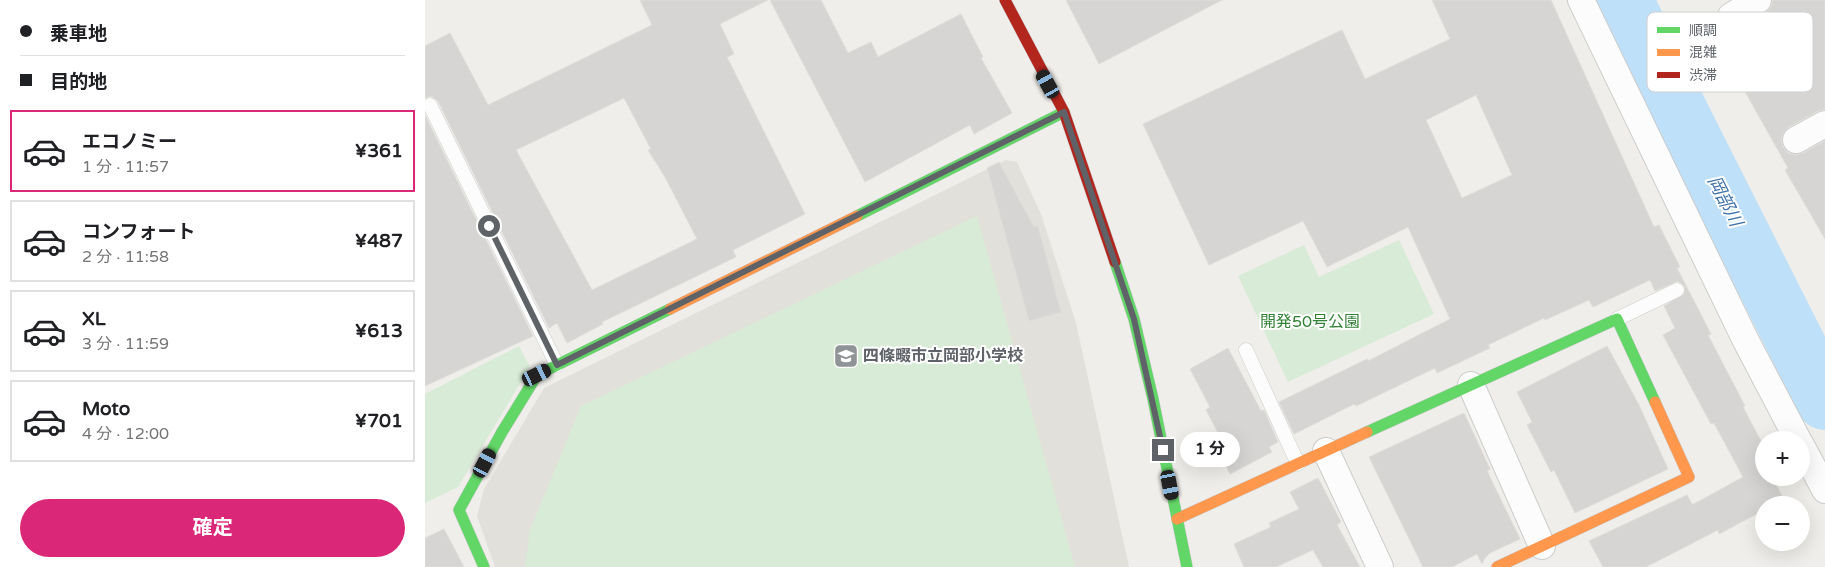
<!DOCTYPE html>
<html lang="ja">
<meta charset="utf-8">
<style>
body{margin:0;font-family:"Varela Round","Noto Sans JP",sans-serif;background:#f6f6f6;color:#202124;height:100vh;display:flex;flex-direction:column;font-size:19px;white-space:nowrap}
*{box-sizing:border-box;margin:0}
p{font-size:16px;color:#757577}
.icon{flex:none;width:28px;height:28px;fill:none;stroke:currentColor;stroke-width:2;stroke-linecap:round;stroke-linejoin:round}
.map{position:relative;flex:1;overflow:hidden}
.drawer{display:flex;flex-direction:column;background:#fff;width:425px}
.drawer>*{flex:none}
.top-card{display:grid;align-content:center;height:110px;padding:0 20px;background:#fff}
.controls{position:absolute;left:1330px;top:431px;display:grid;gap:10px}
.controls a{display:grid;place-items:center;width:55px;height:55px;border-radius:50%;background:#fff;box-shadow:0 5px 20px #0002;font-size:25px}
.end{position:absolute;width:22px;height:22px;margin:-11px;border:6px solid #5f6368;background:#fff;box-shadow:0 0 0 2px #fff}
.from{border-radius:50%}
.bubble{position:absolute;height:35px;border-radius:18px;background:#fff;box-shadow:0 5px 20px #0002;font-size:16px;font-weight:700;line-height:35px;text-align:center}
.car{position:absolute;width:15px;height:30px;margin:-15px -8px;border-radius:6px;box-shadow:0 0 4px 1px #0007;background:linear-gradient(#222 24%,#8ab4d8 0 40%,#222 0 76%,#8ab4d8 0 86%,#222 0)}
.top-card b{display:flex;align-items:center;gap:18px;height:48px;font-size:19px}
.top-card b+b{border-top:1px solid #e0e0e0}
.top-card i{width:12px;height:12px;background:#202124}
ul{padding:0;list-style:none}
li{display:flex;align-items:center;gap:15px;height:82px;margin:0 10px 8px;padding:0 10px;border:2px solid #e0e0e0;border-radius:0px}
li div{flex:1}
li b{display:block;font-size:19px}
li em{font-style:normal;font-weight:700}
li.active{border-color:#db2777}
li>.icon{width:45px;height:45px;stroke-width:1.5}
.primary-button{display:flex;gap:10px;margin-top:auto;padding:10px 20px}
.primary-button a{flex:1;height:58px;border-radius:30px;background:#db2777;color:#fff;font-size:20px;font-weight:700;line-height:58px;text-align:center}
main{display:flex;flex:1;min-height:0}
.map>svg:first-child{display:block}
</style>
<main>
<section class="drawer">
<div class="top-card">
<b><i class="from"></i>乗車地</b>
<b><i></i>目的地</b>
</div>
<ul>
<li class="active"><svg class="icon" aria-label="car" viewBox="0 0 24 24"><path d="M5 17H2v-5l4-1 3-4h7l3 4 3 1v5h-3M9 17h6M6 11h13"/><circle cx="7" cy="17" r="2"/><circle cx="17" cy="17" r="2"/></svg><div><b>エコノミー</b><p>1 分 · 11:57</p></div><em>¥361</em></li>
<li><svg class="icon" aria-label="car" viewBox="0 0 24 24"><path d="M5 17H2v-5l4-1 3-4h7l3 4 3 1v5h-3M9 17h6M6 11h13"/><circle cx="7" cy="17" r="2"/><circle cx="17" cy="17" r="2"/></svg><div><b>コンフォート</b><p>2 分 · 11:58</p></div><em>¥487</em></li>
<li><svg class="icon" aria-label="car" viewBox="0 0 24 24"><path d="M5 17H2v-5l4-1 3-4h7l3 4 3 1v5h-3M9 17h6M6 11h13"/><circle cx="7" cy="17" r="2"/><circle cx="17" cy="17" r="2"/></svg><div><b>XL</b><p>3 分 · 11:59</p></div><em>¥613</em></li>
<li><svg class="icon" aria-label="car" viewBox="0 0 24 24"><path d="M5 17H2v-5l4-1 3-4h7l3 4 3 1v5h-3M9 17h6M6 11h13"/><circle cx="7" cy="17" r="2"/><circle cx="17" cy="17" r="2"/></svg><div><b>Moto</b><p>4 分 · 12:00</p></div><em>¥701</em></li>
</ul>
<div class="primary-button"><a>確定</a></div>
</section>
<div class="map">
<svg width="1400" height="567" viewBox="0 0 1400 567">
<rect width="100%" height="100%" fill="#efeeea"/>
<path fill="#e2e0da" d="M581,160L592,162L616,214L651,323L704,567H70L52,516L59,489L119,388Z"/>
<path fill="#d8ebd6" d="M552,216L650,567H100L105,530L156,406Z
M974,240L1009,314L863,382L813,276L879,245L894,277Z
M94,346L105,367L33,487L0,503V394Z"/>
<g fill="none" stroke-linecap="round" stroke-linejoin="round">
<path stroke="#bfe0f9" stroke-width="58" d="M1199,0L1233,70L1400,401"/>
</g>
<path fill="#d6d5d3" stroke="#deddd9" fill-rule="evenodd" d="M215,0H343L295,24L309,54L302,57L380,214L308,250L311,257L177,322L178,324L142,343L132,323L124,328L13,101L6,96L0,98V46L25,33L63,105L227,25ZM199,98L226,149L223,150L240,177L272,239L167,290L91,150Z
M345,0H396L423,53L446,42L453,57L536,14L558,57L556,58L587,113L549,134L545,125L440,182Z
M641,0H797L674,64Z
M1007,0H1126L1229,227L1234,225L1255,267L1252,268L1286,334L1283,335L1320,406L1318,407L1338,445L1333,448L1339,460V478H1348L1359,500L1349,505H1339V510L1294,534L1293,530L1221,567H1178L1164,541L1262,495L1267,504H1269L1318,477L1289,423L1286,424L1238,335L1250,328L1239,306L1259,294L1260,287L1253,281L1230,291L1225,280L1168,307L1164,300L1120,320L1119,318L1063,345L1065,348L1012,373L1010,368L931,406L929,404L869,434L854,402L942,359L943,361L1025,319L983,227L902,267L878,221L784,265L718,124L917,30L940,79L1025,39ZM1051,95L1087,175L1037,198L1001,120Z
M1348,0H1400V109L1393,111L1364,127L1358,133L1356,140L1358,147L1363,153L1370,155L1378,153L1400,141V239L1360,170L1363,168L1318,88L1321,86L1297,44L1319,32L1316,27L1341,13L1346,7Z
M0,115L108,336L0,386Z
M574,162L609,227L613,226L636,312L604,321L562,168Z
M1182,346L1214,405L1243,469L1150,513L1129,470L1126,472L1102,425L1107,422L1092,392Z
M803,348L836,411L839,410L853,442L844,447L847,452L805,474L792,448L799,444L781,410L785,407L765,369Z
M1039,413L1065,469L1062,471L1095,539L1065,553L1060,558L1057,564L1052,554L1027,567H998L944,457Z
M893,478L916,522L912,525L935,567H898L888,550L851,567H819L809,544L846,527L844,523L874,509L865,492Z
M19,529L39,567H0V538Z"/>
<g fill="none" stroke-linecap="round" stroke-linejoin="round">
<defs>
<path id="lane" d="M5,105L132,365
M1192,319L1252,290
M821,350L873,464"/>
<path id="street" d="M1156,0L1321,341L1373,440
M1306,16L1333,0
M1371,140L1400,124
M1046,385L1117,546
M1376,445L1400,490
M901,451L955,567"/>
<path id="fast" d="M432,216L639,112
M690,262L709,319L728,399L762,567
M942,432L1192,319L1230,402
M59,567L34,510L77,432L112,375L245,309"/>
<path id="slow" d="M245,309L432,216
M752,519L942,432
M1072,567L1264,477L1230,402"/>
<path id="jam" d="M580,0L639,112L690,262"/>
</defs>
<use href="#lane" stroke="#cbcccc" stroke-width="15"/>
<use href="#street" stroke="#cbcccc" stroke-width="28"/>
<use href="#fast" stroke="#cacacb" stroke-width="12"/>
<use href="#slow" stroke="#cacacb" stroke-width="12"/>
<use href="#jam" stroke="#cacacb" stroke-width="12"/>
<use href="#lane" stroke="#fdfcfc" stroke-width="14"/>
<use href="#street" stroke="#fdfcfc" stroke-width="26"/>
<use href="#fast" stroke="#63d668" stroke-width="11"/>
<use href="#slow" stroke="#ff974d" stroke-width="11"/>
<use href="#jam" stroke="#b3261e" stroke-width="11"/>
</g>
<g fill="none" stroke-linecap="round" stroke-linejoin="round">
<path stroke="#5f6368" stroke-width="6" d="M64,226L132,365L639,112L709,319L738,450"/>
</g>
<defs>
<symbol id="school-square" viewBox="-11 -11 22 22"><rect x="-9" y="-9" width="18" height="18" rx="4" fill="#919496" stroke="#fff"/><path d="M0-5L7-2L0 1L-7-2ZM-4 1L0 2.5L4 1V4Q0 6-4 4Z" fill="#fff"/></symbol>
</defs>
<g fill-rule="evenodd">
<use href="#school-square" x="407" y="342" width="28" height="28"/>
</g>
<g text-anchor="middle" dominant-baseline="central" stroke-width="4" stroke-linejoin="round" paint-order="stroke">
<g font-size="16" fill="#348238" stroke="#fff">
<text x="885" y="322">開発50号公園</text>
</g>
<g font-size="16" font-weight="bold" fill="#5f6368" stroke="#fff" text-anchor="start">
<text x="438" y="356">四條畷市立岡部小学校</text>
</g>
<g font-size="18" font-style="italic" fill="#4174aa" stroke="#fff">
<text transform="translate(1300 201) rotate(63)">岡部川</text>
</g>
</g>
<rect x="1222" y="12" width="166" height="80" rx="8" fill="#fff" stroke="#cfd0d2" stroke-width="1"/>
<rect x="1232" y="27" width="23" height="6" fill="#63d668"/>
<rect x="1232" y="49" width="23" height="7" fill="#ff974d"/>
<rect x="1232" y="72" width="23" height="6" fill="#b3261e"/>
<g font-size="14" fill="#5f6368">
<text x="1264" y="35">順調</text>
<text x="1264" y="57">混雑</text>
<text x="1264" y="80">渋滞</text>
</g>
</svg>
<div class="controls">
<a>+</a>
<a>−</a>
</div>
<i class="end from" style="left:64px;top:226px"></i>
<i class="end" style="left:738px;top:450px"></i>
<div class="bubble" style="left:755px;top:432px;width:60px">1 分</div>
<i class="car" style="left:623px;top:84px;rotate:331deg"></i>
<i class="car" style="left:112px;top:375px;rotate:64deg"></i>
<i class="car" style="left:60px;top:463px;rotate:28deg"></i>
<i class="car" style="left:745px;top:485px;rotate:169deg"></i>
</div>
</main>
